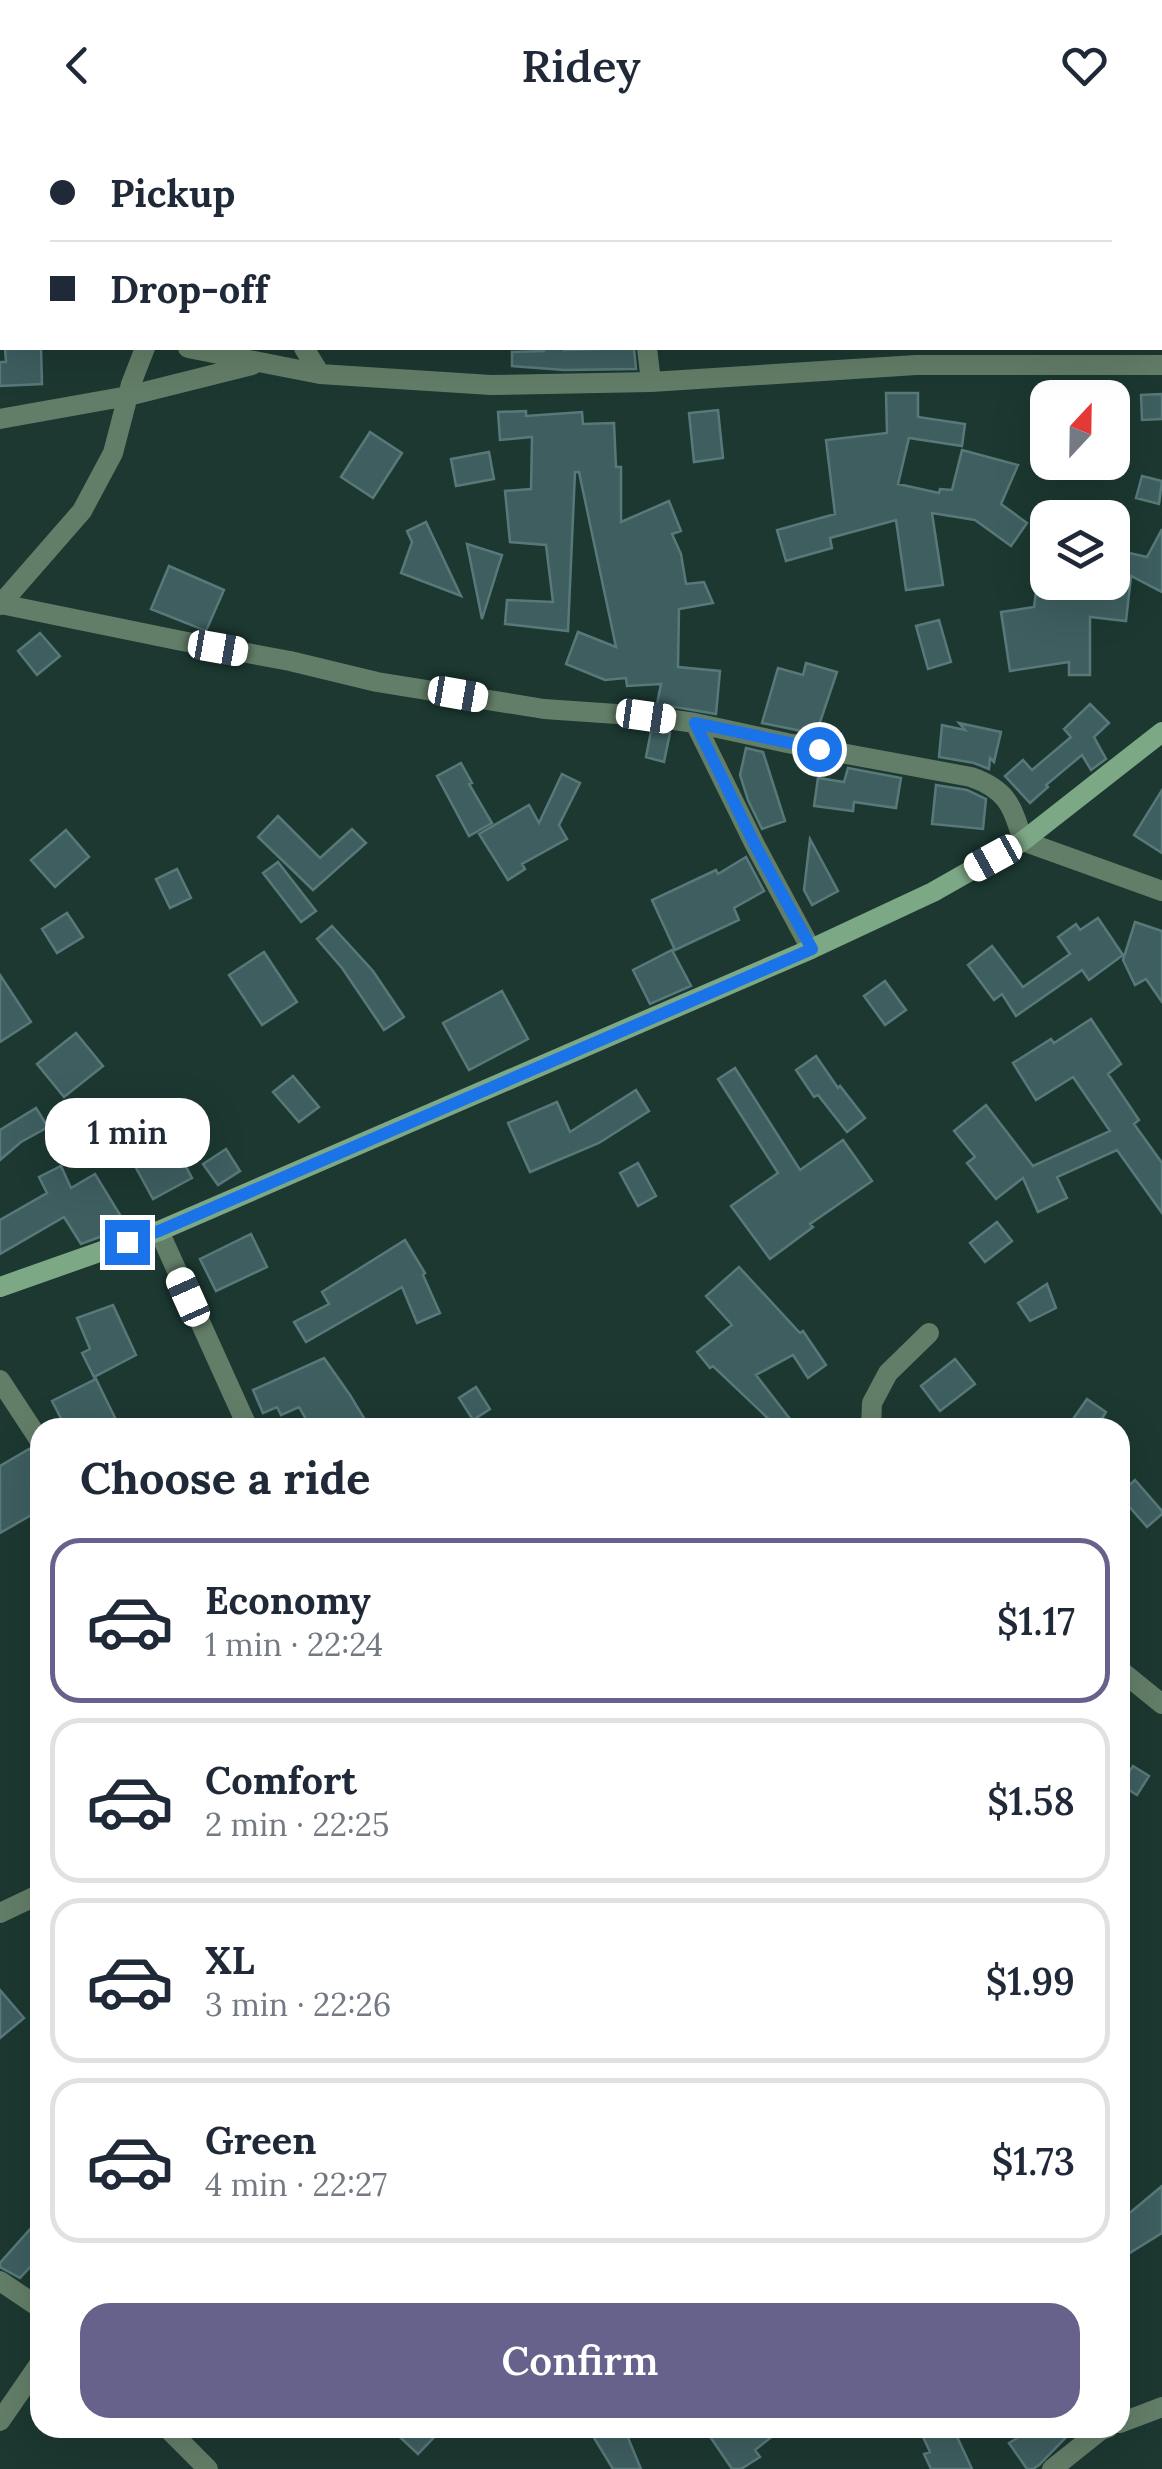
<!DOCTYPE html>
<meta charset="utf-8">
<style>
body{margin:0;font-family:Lora,serif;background:#f6f6f7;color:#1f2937;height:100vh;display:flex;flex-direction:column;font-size:38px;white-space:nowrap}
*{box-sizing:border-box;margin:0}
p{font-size:32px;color:#747a83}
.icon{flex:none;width:55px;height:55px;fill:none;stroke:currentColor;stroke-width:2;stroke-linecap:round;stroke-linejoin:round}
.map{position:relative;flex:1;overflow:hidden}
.drawer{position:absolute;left:30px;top:1288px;width:1100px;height:1020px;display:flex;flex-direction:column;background:#fff;border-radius:30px;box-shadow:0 10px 40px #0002}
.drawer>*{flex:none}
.hud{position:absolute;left:0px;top:0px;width:1162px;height:220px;box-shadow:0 10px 40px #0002;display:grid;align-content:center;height:220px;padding:0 50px;background:#fff}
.needle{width:65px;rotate:22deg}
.buttons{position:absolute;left:1030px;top:250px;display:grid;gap:20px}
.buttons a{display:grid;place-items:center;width:100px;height:100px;border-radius:20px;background:#fff;box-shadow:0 10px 40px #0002;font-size:50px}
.end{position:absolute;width:45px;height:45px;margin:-22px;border:12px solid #1a73e8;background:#fff;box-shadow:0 0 0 5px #fff}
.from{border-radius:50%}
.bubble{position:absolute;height:70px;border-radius:30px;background:#fff;box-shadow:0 10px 40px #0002;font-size:32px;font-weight:600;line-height:70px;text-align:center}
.car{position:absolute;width:30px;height:60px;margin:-30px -15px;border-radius:12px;box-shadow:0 0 8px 2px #0007;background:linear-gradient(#fff 24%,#345 0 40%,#fff 0 76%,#345 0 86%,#fff 0)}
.hud b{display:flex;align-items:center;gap:35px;height:95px;font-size:38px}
.hud b+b{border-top:2px solid #e0e1e3}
.hud i{width:25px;height:25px;background:#1f2937}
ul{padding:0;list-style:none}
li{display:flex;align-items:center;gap:30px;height:165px;margin:0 20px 15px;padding:0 30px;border:5px solid #e0e1e3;border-radius:30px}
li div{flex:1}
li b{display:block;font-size:38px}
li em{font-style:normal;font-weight:600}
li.active{border-color:#67628c}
li>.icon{width:90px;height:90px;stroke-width:1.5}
h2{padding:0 50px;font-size:45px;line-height:120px}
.button{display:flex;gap:20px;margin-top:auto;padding:20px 50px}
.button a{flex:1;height:115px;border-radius:30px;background:#67628c;color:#fff;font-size:40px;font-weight:600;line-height:115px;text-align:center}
header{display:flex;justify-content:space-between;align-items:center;height:130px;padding:0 50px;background:#fff;font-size:45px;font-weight:600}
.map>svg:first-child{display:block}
</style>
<header><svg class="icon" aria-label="back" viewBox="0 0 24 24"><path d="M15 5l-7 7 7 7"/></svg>Ridey<svg class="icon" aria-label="heart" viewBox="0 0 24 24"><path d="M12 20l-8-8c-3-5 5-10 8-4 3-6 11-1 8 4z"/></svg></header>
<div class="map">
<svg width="1162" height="2339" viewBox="0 0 1162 2339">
<rect width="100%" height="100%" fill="#1c3831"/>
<path fill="#3e5e5f" stroke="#58797a" stroke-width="2.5" d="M5,218H41L42,254L0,256V232H6Z
M545,218H564V220L634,218L636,239L564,240L512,236V222L544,221Z
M886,263H918V287L965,294L962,316L909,308L898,354L939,363L940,359L952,360L962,320L1018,335L1001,374L1027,393L1011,416L975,390L932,383L943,455L906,460L896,390L830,408L832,418L786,431L777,400L835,384L826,310L887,303Z
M1162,264V289L1142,290L1141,265Z
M718,280L723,328L694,332L689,283Z
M526,281V286L582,282L583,294L614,293L616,337H621V392L669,371L681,401L672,404L681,424L686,454L704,452L713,473L679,479L678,537L720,541L716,584L657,574L661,554L627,556L626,548L605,550L566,534L578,502L616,517L579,342H575L568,501L505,494L507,470L553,472L546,415L510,412L505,361L531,359L532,307L500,310L498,282Z
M370,302L402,323L373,368L341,347Z
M489,322L494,349L456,356L451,329Z
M1142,346L1162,351L1159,374L1136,368Z
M426,392L461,466L401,443L412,412L407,401Z
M1162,399V462L1131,446L1126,491L1090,487V545H1069V532L1010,541L1001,482L1034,477L1036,462L1034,452H1112V419L1147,427Z
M467,414L502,425L482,489Z
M169,436L224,460L206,501L151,479Z
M939,490L951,532L928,539L916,496Z
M40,503L60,526L37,545L18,521Z
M806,533L837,542L816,604L762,593L778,538L803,545Z
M1090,574L1109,593L1094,607L1106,629L1091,640L1082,625L1046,655L1048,657L1030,673L1005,646L1023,630L1032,640L1071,607L1064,599Z
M959,593L1001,602L994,632L990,628L989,639L974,633L939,627L942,595L965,600Z
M651,601L670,603L664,632L646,627Z
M746,618L763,622L785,691L762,699L748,670L740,645Z
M461,633L472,653L469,654L492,693L469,706L437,646Z
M848,638L901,648L896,678L854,672L853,681L814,676L818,648L844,652Z
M562,644L580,653L559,695L567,709L522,734L525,739L508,750L479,704L529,675L539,693Z
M936,655L967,660L986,669L983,699L932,694Z
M1162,660V723L1134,705Z
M278,686L320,728L352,699L366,713L313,760L258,707Z
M66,700L89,727L55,757L31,730Z
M810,709L838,761L812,775L804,760Z
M746,727L764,761L734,778L739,790L675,820L652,770L716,740L718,744Z
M278,732L316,781L301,792L263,743Z
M177,739L191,768L170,778L156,749Z
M67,783L83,807L57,823L42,799Z
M1098,788L1123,825L1089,850L1082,840L1016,886L1002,864L994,870L968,835L992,816L1023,857L1070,824L1058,807L1076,794L1080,800Z
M1135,792L1162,801V872L1146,849L1135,855L1123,830Z
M332,796L373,841L404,887L384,900L342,838L317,809Z
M672,820L691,856L650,874L633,840Z
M264,822L297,872L262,895L229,845Z
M0,845L31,892L0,912Z
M885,851L906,880L885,895L864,866Z
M502,861L528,909L469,940L443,893Z
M1091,889L1121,934L1108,944L1139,990L1134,994L1162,1033V1083L1117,1020L1057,1047L1067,1068L1038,1082L1023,1048L996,1069L967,1033L975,1027L954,1001L986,975L1033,1036L1110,1001L1073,947L1036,970L1013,933L1051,909L1054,913Z
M76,903L103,936L64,967L37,934Z
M816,926L838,958L840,956L865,988L847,1002L818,965L814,967L796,940Z
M735,938L800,1040L843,1010L872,1051L810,1094L813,1097L770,1129L731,1076L778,1043L718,949Z
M293,946L319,977L299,992L273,962Z
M636,960L649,981L599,1013L530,1042L508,993L557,972L570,1002Z
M36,978L48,997L21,1012L0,1030V1000Z
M162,991L192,1048L153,1069L122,1012Z
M226,1019L240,1041L218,1055L203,1034Z
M638,1033L656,1066L638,1076L620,1043Z
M61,1036L71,1058L95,1044L125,1093L105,1105L81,1114L64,1087L0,1124V1090L47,1063L39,1047Z
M997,1092L1012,1111L985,1132L970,1113Z
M251,1104L267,1137L216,1161L200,1129Z
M405,1110L425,1143L423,1145L440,1183L417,1193L402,1157L306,1212L294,1192L329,1174L322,1162Z
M739,1137L800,1203L803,1201L826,1235L808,1248L793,1225L756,1245L797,1298H778L713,1236L710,1238L697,1222L732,1195L706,1166Z
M1047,1154L1056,1178L1030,1191L1018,1173Z
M113,1175L136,1225L94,1247L82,1223L90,1219L77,1188Z
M324,1228L350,1265L370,1298H311L299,1277L281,1285L277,1277L263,1283L253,1260Z
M955,1229L975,1254L940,1281L921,1256Z
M96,1249L120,1298H66L52,1271Z
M476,1257L490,1279L473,1290L459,1268Z
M1087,1269L1106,1282L1096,1298H1084L1073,1289Z
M29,1319L40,1328V1380L0,1403V1336Z
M1135,1350L1162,1381V1384L1147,1397L1120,1366V1363Z
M1133,1636L1149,1646L1137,1665L1121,1655Z
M0,1860L24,1888L0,1908Z
M1162,2056V2103L1120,2129V2091Z
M40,2088V2126L20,2148L0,2137V2133Z
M390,2298H443L418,2324Z
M588,2298H624L641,2339H613Z
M727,2298H783L755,2320L760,2327L741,2339H732L711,2308Z
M919,2298H953L972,2339H931L924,2324L930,2322Z
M1033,2298H1075L1039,2335L1033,2339H1027L1009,2313Z"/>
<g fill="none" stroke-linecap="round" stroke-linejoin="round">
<path stroke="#637e68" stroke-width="20" d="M119,0L121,2
M648,0V2
M304,2L307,0
M0,179L2,180
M188,218L320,244L491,255L651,252L916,235H1162
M304,218L320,244
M647,218L651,252
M0,289L128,266L252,235
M1,474L182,511L290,531L377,552L544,579L646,586L695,593L787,613L971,647C1008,660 1012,676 1023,711L1162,761
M0,475L82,381L113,323L131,254L145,218
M695,593L755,715L811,819
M159,1101L248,1298
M0,1250L40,1311
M871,1298L872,1273L888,1243L929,1203
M1120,1540L1162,1574
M0,1783L40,1764
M0,2151L40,2178
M0,2291L40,2233
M1120,2293L1162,2277
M167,2298L208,2339
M1052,2339L1101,2300L1108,2298"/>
<path stroke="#7da885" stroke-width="20" d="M0,1157L159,1101L811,819L933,762L1023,711L1162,602"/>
</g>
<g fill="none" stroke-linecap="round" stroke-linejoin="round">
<path stroke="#1a73e8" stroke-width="12" d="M127,1112L159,1101L812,819L755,715L695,593L819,619"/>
</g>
</svg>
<div class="buttons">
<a><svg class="needle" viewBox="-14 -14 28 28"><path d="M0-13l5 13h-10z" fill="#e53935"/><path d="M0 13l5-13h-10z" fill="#747a83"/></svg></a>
<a><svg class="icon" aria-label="layers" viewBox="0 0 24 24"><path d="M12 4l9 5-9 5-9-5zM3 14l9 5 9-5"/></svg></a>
</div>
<i class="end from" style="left:819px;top:619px"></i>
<i class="end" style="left:127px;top:1112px"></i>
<div class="bubble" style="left:45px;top:968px;width:165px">1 min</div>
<i class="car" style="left:218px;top:518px;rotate:100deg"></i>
<i class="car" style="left:458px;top:564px;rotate:100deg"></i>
<i class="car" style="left:646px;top:586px;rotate:98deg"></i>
<i class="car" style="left:993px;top:728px;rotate:241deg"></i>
<i class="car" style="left:188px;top:1167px;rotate:336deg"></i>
<div class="hud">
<b><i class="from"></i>Pickup</b>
<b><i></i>Drop-off</b>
</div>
<section class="drawer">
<h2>Choose a ride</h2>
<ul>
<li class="active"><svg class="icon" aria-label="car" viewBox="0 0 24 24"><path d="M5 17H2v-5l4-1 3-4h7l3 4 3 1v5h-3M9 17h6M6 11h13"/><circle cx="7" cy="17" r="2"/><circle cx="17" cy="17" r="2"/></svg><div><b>Economy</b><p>1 min · 22:24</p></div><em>$1.17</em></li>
<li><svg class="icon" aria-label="car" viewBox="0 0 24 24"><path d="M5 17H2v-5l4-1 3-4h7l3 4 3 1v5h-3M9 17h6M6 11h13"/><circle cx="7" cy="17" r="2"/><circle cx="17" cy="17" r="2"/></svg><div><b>Comfort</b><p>2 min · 22:25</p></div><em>$1.58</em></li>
<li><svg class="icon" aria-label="car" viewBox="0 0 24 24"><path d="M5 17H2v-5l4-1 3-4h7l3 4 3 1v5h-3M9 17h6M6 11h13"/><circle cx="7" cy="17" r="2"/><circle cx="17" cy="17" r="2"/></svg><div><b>XL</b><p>3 min · 22:26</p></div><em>$1.99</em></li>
<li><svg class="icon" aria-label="car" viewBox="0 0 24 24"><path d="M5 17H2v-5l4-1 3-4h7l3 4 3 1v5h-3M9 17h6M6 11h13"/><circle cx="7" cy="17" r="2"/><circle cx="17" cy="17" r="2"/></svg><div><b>Green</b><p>4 min · 22:27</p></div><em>$1.73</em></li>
</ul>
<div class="button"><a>Confirm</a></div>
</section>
</div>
